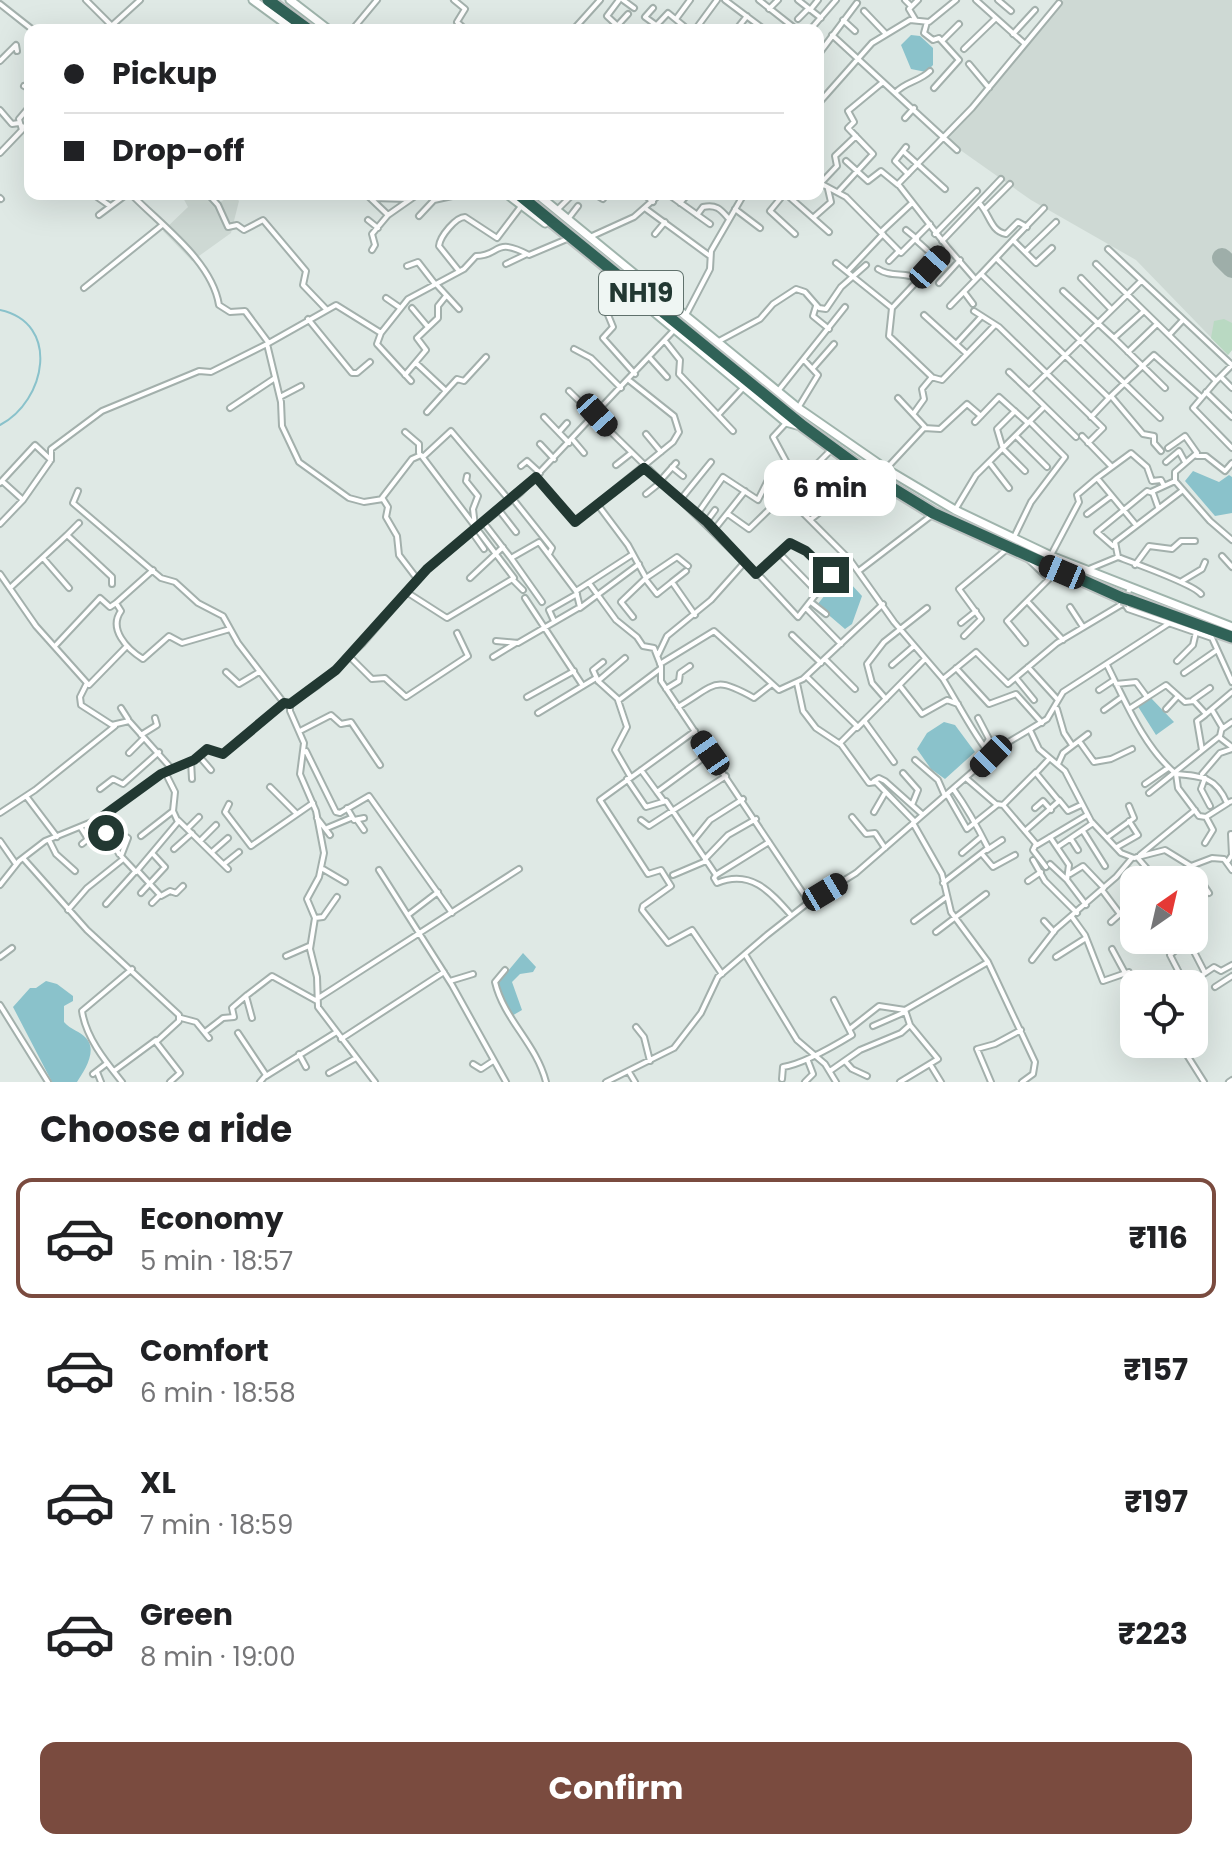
<!DOCTYPE html>
<meta charset="utf-8">
<style>
body{margin:0;font-family:Poppins,sans-serif;background:#f6f6f6;color:#202124;height:100vh;display:flex;flex-direction:column;font-size:30px;white-space:nowrap}
*{box-sizing:border-box;margin:0}
p{font-size:26px;color:#757577}
.icon{flex:none;width:44px;height:44px;fill:none;stroke:currentColor;stroke-width:2;stroke-linecap:round;stroke-linejoin:round}
.map{position:relative;height:1082px;overflow:hidden}
.side{display:flex;flex-direction:column;background:#fff;flex:1}
.side>*{flex:none}
.hud{position:absolute;left:24px;top:24px;width:800px;height:176px;border-radius:16px;box-shadow:0 8px 32px #0002;display:grid;align-content:center;height:176px;padding:0 40px;background:#fff}
.needle{width:52px;rotate:34deg}
.controls{position:absolute;left:1120px;top:866px;display:grid;gap:16px}
.controls a{display:grid;place-items:center;width:88px;height:88px;border-radius:16px;background:#fff;box-shadow:0 8px 32px #0002;font-size:40px}
.end{position:absolute;width:36px;height:36px;margin:-18px;border:10px solid #223832;background:#fff;box-shadow:0 0 0 4px #fff}
.from{border-radius:50%}
.bubble{position:absolute;height:56px;border-radius:16px;background:#fff;box-shadow:0 8px 32px #0002;font-size:26px;font-weight:700;line-height:56px;text-align:center}
.car{position:absolute;width:24px;height:48px;margin:-24px -12px;border-radius:10px;box-shadow:0 0 6px 2px #0007;background:linear-gradient(#222 24%,#8ab4d8 0 40%,#222 0 76%,#8ab4d8 0 86%,#222 0)}
.hud b{display:flex;align-items:center;gap:28px;height:76px;font-size:30px}
.hud b+b{border-top:2px solid #e0e0e0}
.hud i{width:20px;height:20px;background:#202124}
ul{padding:0;list-style:none}
li{display:flex;align-items:center;gap:24px;height:120px;margin:0 16px 12px;padding:0 24px;border:4px solid transparent;border-radius:16px}
li div{flex:1}
li b{display:block;font-size:30px}
li em{font-style:normal;font-weight:700}
li.current{border-color:#7a4b3f}
li>.icon{width:72px;height:72px;stroke-width:1.5}
h2{padding:0 40px;font-size:36px;line-height:96px}
.action{display:flex;gap:16px;margin-top:auto;padding:16px 40px}
.action a{flex:1;height:92px;border-radius:16px;background:#7a4b3f;color:#fff;font-size:32px;font-weight:700;line-height:92px;text-align:center}
.map>svg:first-child{display:block}
</style>
<div class="map">
<svg width="1232" height="1082" viewBox="0 0 1232 1082">
<rect width="100%" height="100%" fill="#dfe9e5"/>
<path fill="#ced9d4" d="M1063,0H1232V350L1228,355L1136,260L1031,200L946,140Z
M181,194H210L219,203L233,194L239,201L231,233L192,261L163,231L188,207Z"/>
<path fill="#b9d9c2" d="M1224,319L1232,323V350L1228,355L1211,338L1214,321Z"/>
<path fill="#8ac2cb" d="M911,35L920,36L933,48V65L926,72L911,69L901,45Z
M1193,471L1219,482L1229,475L1232,477V513L1215,516L1185,481Z
M837,580L850,583L862,596L852,624L845,629L817,605Z
M1151,698L1174,722L1156,735L1137,705Z
M944,722L955,725L975,752L945,779L931,769L917,749L927,733Z
M523,953L536,967L533,972L520,974L512,982L522,1010L510,1017L497,984Z
M46,981L57,984L73,996V1001L64,1006V1022C71,1030 80,1031 86,1038C98,1051 84,1071 77,1082H52L13,1007L30,988H36Z"/>
<g fill="none" stroke-linecap="round" stroke-linejoin="round">
<path stroke="#8ac2cb" stroke-width="2" d="M0,310C61,323 46,401 0,425"/>
<path stroke="#9eaea9" stroke-width="20" d="M1222,258L1232,268"/>
<defs>
<path id="street" d="M86,0L111,25
M454,0L465,9L457,22L466,30
M619,0L607,16L622,30
M623,0L634,8
M725,0L765,30
M759,0L797,30
M798,0L821,18
M905,0L911,6
M976,0L1025,44
M998,0L1011,11
M0,4L33,30
M653,8L645,17L656,25
M769,9L778,0
M810,10L818,0
M864,11L886,34
M676,19L690,0
M798,19L808,9
M915,19L909,9L918,0
M843,20L855,31
M927,22L924,33L933,40L939,38L959,60L934,88
M617,26L628,14
M107,30L140,0
M352,30L377,0
M573,30L600,0
M652,30L668,13L685,27
M695,30L717,0
M736,30L747,16
M810,30L836,0
M1013,34L1035,10
M832,35L957,150
M942,41L959,24
M964,49L996,18
M818,55L857,3
M0,61L16,45L17,51
M969,64L989,88
M24,86L30,89
M895,93C906,81 919,82 930,71
M818,104L872,43L910,20L929,22L956,0
M0,110L12,124L19,123
M905,118L914,108
M22,126L30,129
M906,147L895,161L908,174
M903,151L945,189
M0,153L22,130L19,119L30,106
M846,161L868,181L881,171L898,185
M818,182L846,197L901,253L930,224
M820,184L837,166L835,156L856,136
M838,192L873,154L848,128L854,122L848,111L883,82
M93,194L110,206
M131,194C161,225 212,261 219,305L230,312L245,311L268,342
M208,194L218,205L228,227L237,225L244,230L263,220L306,271L303,285L326,309
M366,194L388,215L418,194
M595,194L603,199
M644,194L653,202
M668,194L710,224
M784,194L770,211L795,234
M786,194L829,232
M345,195L347,194
M0,198L1,199
M372,198L409,199
M680,203L688,194
M979,203C990,214 990,231 1006,234L1018,222L1027,227
M558,209L573,194
M646,209L710,256
M735,209L760,228
M985,209L1010,184
M99,215L127,194
M697,215L703,207C717,204 721,210 729,219
M419,216L434,200L461,194
M814,217L831,202L828,189
M568,219L578,206
M368,220L378,228
M906,230L917,239
M881,232L912,203
M655,234L665,222
M935,234L977,191
M590,237L634,217L660,194
M1013,240L1044,208
M917,241L927,250
M942,241L1001,179
M948,248L975,279
M1052,248L1036,263L1013,240L981,274L1109,398L1154,355L1201,397
M372,250L375,245L372,234L388,215
M1025,252L1056,222
M996,258L1160,418
M889,261L899,251
M836,263L892,308L948,248L898,184L972,108L1059,3
M506,264L525,255
M1096,264L1216,381L1232,365L1108,249
M407,266L418,262L435,284
M878,269C891,278 907,271 920,280
M849,270L883,234
M459,271L439,246C440,236 456,217 465,217L497,238L522,205
M1081,278L1111,309
M617,282L606,310L613,327L603,338L635,374
M939,283L960,260
M436,284L459,309
M84,288L161,226
M1063,291L1114,338L1144,311
M964,292L973,304
M386,298L399,307
M816,306L813,316L829,329
M950,306L981,274
M412,308L428,327
M892,308L889,336L932,377L922,389L924,399L914,413
M974,311L999,327L1103,428L1088,443
M686,315L710,269L711,251L744,194
M924,315L967,354
M308,319L352,373H357L370,362
M381,333L377,344L411,381
M1169,335L1182,321
M1114,338L1165,388
M665,341L680,360L679,374L733,431
M719,341L760,319L773,304L796,289L805,292L819,308L826,309L841,287L866,265
M956,344L980,318
M574,349L591,358L621,388
M1128,352L1157,324
M649,357L667,377
M416,363L446,391L427,412
M813,368L834,344
M1009,372L1029,391
M405,375L426,350L417,338L438,318V306L446,296
M931,377L942,380L995,325
M1221,377L1232,388
M1216,381L1193,408L1232,448
M446,391L457,379L464,381L486,357
M569,391L756,574L790,543L806,551L831,575L850,560L894,622L943,679L976,652L1008,684L1057,643L1124,603
M778,391L845,307
M1206,392L1232,417
M1111,396L1143,434L1154,436V443L1161,451
M280,397L301,386
M898,398L925,427
M230,408L275,378
M798,408L818,375L804,360
M1015,411L997,429L1003,449L1025,471
M718,415L744,387
M544,417L569,443
M1091,417L1109,398
M975,422L999,397L1028,423
M786,423L773,437L787,463L785,495L849,559
M405,432L419,444V453
M559,432L567,423
M646,434L661,452
M1016,436L1047,467
M1082,436L1111,466
M1076,437L1029,391L1141,281
M573,440L584,453
M540,444L554,459
M1168,448L1185,436L1197,453L1175,472V481
M1197,456H1206L1225,471L1232,463
M423,457L451,431L510,501
M51,460V449L102,411L199,371L211,372L267,344
M989,462L1009,488
M1166,462L1179,451L1185,462
M616,465L630,454
M521,466L527,461L540,473
M672,467L683,476
M886,469L924,428L940,429L967,404L981,416
M467,476L466,481L478,496L473,509L475,526
M536,477L575,522L673,442L679,432L674,416L630,381
M2,481L23,500
M660,481L676,463
M0,483L35,445L51,460L23,500L0,524
M796,485L831,450
M78,491L73,503L161,578L175,582L198,603L223,616L238,643L284,703
M1151,492L1175,481L1210,521L1232,540
M646,494L661,482
M382,498L412,459L421,455L514,578L447,618L408,593
M513,499L552,548L549,554
M681,499L711,462
M598,505L628,545L646,578L621,602L633,617
M499,510L516,532
M955,510L976,475L1044,407
M698,513L723,477L758,500L771,474L785,469
M728,514L749,529L785,494
M1087,514L1111,496
M810,520L843,494L862,472
M707,521L715,510
M484,523L511,558L539,542L576,591L633,554
M1136,525L1097,478L1131,453L1147,467L1152,481L1161,480L1164,486
M714,530L745,491
M472,532L484,549
M67,535L79,523
M1014,537L1031,502L1065,457L1030,422
M1113,546L1097,532L1147,491L1153,493L1158,507
M780,554L818,593
M1051,555L1079,502L1077,495L1097,478
M1222,556L1232,567
M1118,557C1134,563 1193,584 1201,594
M43,558L69,588
M511,558L542,602
M1135,565L1149,546L1172,549L1181,541H1195
M1089,569L1118,557L1115,542L1183,490
M860,570L932,515
M0,574L36,626L87,683L80,697L81,705L112,725L129,721L171,768
M758,574L798,617L831,575
M470,578L503,547
M646,578L677,557L688,566
M418,580L399,555L397,536L386,517L388,507L383,499L364,502L349,498L299,462L282,426L281,402L267,344L336,305L381,333L408,299L464,269L476,256C501,256 493,236 529,255L567,239
M513,580L523,590
M646,580L657,594L672,582L695,615
M1182,581L1202,569L1205,562
M672,582L686,571
M589,583L616,620L637,637L643,646L654,648L661,666V681L809,902
M10,588L67,535L112,577V584
M1130,588L1124,603L1128,609L1212,638L1232,682
M525,598L583,686
M1028,602L1063,640
M116,603L153,570
M812,603L826,614
M1070,607L1083,627
M580,608L639,564
M806,608L841,644
M554,621L549,610L577,594
M961,623L976,611
M792,635L821,663
M964,636L981,619L959,589L1007,549
M496,641L518,643L580,607L576,591
M1025,643L1007,621L1049,579L1029,560
M55,646L100,598L110,607L116,603L121,611C108,629 127,649 143,659L169,636L182,643L230,629
M658,655L667,636L711,600L744,563
M349,656L372,679L385,678L406,697L468,656L457,633
M493,657L516,643
M825,659L855,689
M1177,661L1193,645L1196,632
M603,662L593,670L598,681L625,658
M660,664L714,631L779,690L803,679L883,604
M892,665L914,646
M1107,665C1126,703 1144,747 1176,774L1178,788L1199,816L1206,817L1213,830L1205,843
M1028,667L1058,700
M956,668L989,704L1016,694L1042,723
M226,672L239,684L259,672
M1184,673L1217,650
M807,677L857,726L840,743L869,783L876,782L914,821
M1016,678L1034,700
M943,679C959,705 972,732 991,756
M598,681L619,700L660,669
M797,683L803,711L816,728L840,744
M1116,684L1136,682L1147,697
M89,685L126,647
M900,686L922,714L947,700L958,704
M666,689L679,681L680,673L690,666
M1099,690L1114,680
M527,697L574,671
M886,699L872,683L867,664L884,642L927,608
M618,700L627,727L615,750L630,776
M1193,700L1210,688
M678,707C717,684 713,675 754,698L772,684
M121,708L128,719
M1057,709L1064,733L1072,745
M1129,709L1166,685L1185,702L1194,701L1206,714L1232,692
M1166,709L1178,696
M1104,710L1122,697
M538,713L596,678
M978,718L989,739L985,745
M865,722L894,762
M857,728L925,659
M1222,729L1232,722
M1030,730L1039,749L1065,771L1091,821L1121,853L1134,858L1165,850L1191,866L1212,858L1224,859L1232,870
M300,731L331,715L341,724L351,722L380,765
M695,731L600,800L648,874L661,870L671,886L643,906L642,910L668,943L692,930L722,974
M141,735L157,725L155,718
M1219,737L1232,747
M1079,741L1094,762L1111,759L1132,749
M1202,750L1197,721L1205,715
M306,751L336,812L340,813L369,796L452,913
M129,753L144,738
M199,756L211,770
M915,760L938,780L945,796
M191,761L192,779
M1058,764L1063,753L1088,734
M641,770L657,792
M903,773L918,790L912,805
M1176,774C1202,776 1216,777 1227,803L1232,801
M1202,774L1220,753L1232,749
M1205,778L1201,789L1210,806
M627,779L646,807L666,801L716,875L769,842
M967,779L996,804L1003,805L1037,845L1087,815
M874,781L879,778L885,781L922,814
M1145,784L1168,768
M270,787L296,813
M100,789L113,779L123,784L159,752
M1149,793L1220,736L1222,727L1212,710
M947,794L967,829L997,805
M26,796L57,837
M663,800L657,792L710,753
M1059,800L1068,811L1081,805
M229,804L225,812L251,846L313,803
M1003,805L1036,772
M347,808L354,820L364,818
M1035,808L1043,801L1051,810
M874,812L885,793
M0,813L35,790L115,726
M852,817L866,834L875,833L885,848
M1206,817L1228,803
M317,818L330,835
M99,819L128,838L121,856L136,872L178,822L173,811L175,792L165,772
M178,820L228,869
M357,820L364,830
M641,820L649,826L726,776
M102,821L119,854
M913,823L942,874L951,912L988,962L1035,1062L1033,1074L1022,1082
M81,828L88,839L82,844
M188,828L199,817
M327,828L351,818
M1025,831L1059,801L1036,773L1049,759
M1083,831L1105,866
M141,836L173,811
M1050,837L1069,865L1067,880L1086,905
M1108,837L1134,818L1129,806
M1071,839L1078,850
M49,840L56,854L75,871
M0,841L16,864
M200,841L216,825
M693,841L710,820L743,799
M1036,844L1033,850L1046,867
M1059,846L1093,823
M1117,847L1138,835L1129,821
M174,849L192,833
M987,850L1002,840
M212,852L228,838
M962,853L981,837
M982,854L993,867L1015,855
M1140,855L1195,810
M1137,857L1157,880
M23,858L87,930L179,1015V1021L156,1042L180,1073L170,1082
M705,859L728,835L756,819
M1033,860L1045,881L1077,913
M1228,861L1232,855L1231,834
M224,864L239,852
M1050,864L1066,879
M1191,866L1209,893
M323,869L345,882
M379,870L452,985L506,1082
M138,871L161,896L170,891L176,893L183,886
M1070,874L1083,866L1104,888
M673,875L706,861
M716,875L714,878L717,883C750,869 770,891 791,915
M1183,880L1196,871
M1028,881L1041,872
M943,883L988,848C978,828 967,808 954,790
M0,885L19,861L45,841L99,819L161,774L194,760L207,749L223,754L284,703L290,704
M1102,890L1120,914L1111,922
M141,893L165,867L152,853
M152,903L160,895
M106,904L134,873
M68,910L87,888L122,860
M408,915L438,892
M1072,917L1085,935L1103,981L1129,972L1134,984
M315,918L323,917L337,897
M914,921L945,898
M1044,921L1054,932
M936,932L986,894
M1188,940L1205,973
M1112,949L1125,973
M745,954L797,1040L825,1064L836,1082
M286,956L309,946
M0,957L12,948
M1056,957L1086,938
M1032,960L1056,929L1116,877L1132,858
M505,970L495,982C504,1020 536,1043 546,1082
M450,981L473,974
M1185,984L1170,955L1188,940
M1189,984L1214,967L1221,971L1232,965
M1215,987L1232,976
M317,999L519,869
M0,1005L48,1082
M181,1018L196,1022L209,1038
M252,1018L246,996L272,976L317,1001
M873,1026L905,1012
M636,1027L644,1037L650,1061
M851,1028L879,1006L905,1010
M205,1032L223,1018L234,1017L232,1008L247,995
M238,1033L266,1075L260,1082
M341,1039L444,972
M1180,1044L1204,1082
M299,1054L306,1067
M845,1061L852,1069L867,1076
M473,1064L481,1069L493,1061
M930,1064L941,1082
M114,1071L156,1040
M830,1071L860,1050L901,1033L910,1025L905,1010L988,962
M97,1072L101,1082
M629,1072L635,1082
M329,1073L356,1058
M93,1074L106,1064
M266,1076L335,1033
M782,1079L783,1067C803,1064 834,1046 852,1035L834,1000
M122,1082C106,1062 86,1038 82,1011L132,969
M375,1082L318,1007L317,977L310,949L315,918L307,899L319,877L324,853L316,811L300,774L304,743L290,711V704L317,686L363,643L427,569L520,493L676,328
M606,1082L674,1048L701,1013L718,977L767,935L809,902L856,873L1002,746L1047,719L1063,692L1168,624
M805,1082L813,1074L808,1061
M900,1082L938,1059L910,1025
M991,1082L977,1049L995,1044L1021,1030
M1229,1082L1232,1080"/>
<path id="secondary" d="M253,0L294,30
M290,0L329,30
M507,194L545,223
M537,194L798,408L886,469L955,510L1051,556L1232,627
M629,291L786,422L797,425"/>
<path id="highway" d="M268,0L309,30
M518,194L803,426L863,470L933,513L1122,598
M1129,600L1232,637"/>
</defs>
<use href="#street" stroke="#a3b0ac" stroke-width="8"/>
<use href="#secondary" stroke="#9fb4ac" stroke-width="11"/>
<use href="#highway" stroke="#bdc3c2" stroke-width="15"/>
<use href="#street" stroke="#fff" stroke-width="4"/>
<use href="#secondary" stroke="#fff" stroke-width="7"/>
<use href="#highway" stroke="#306257" stroke-width="11"/>
<defs>
<path id="highway-bridge" d="M1122,598L1129,600"/>
</defs>
<use href="#highway-bridge" stroke="#bdc3c2" stroke-width="15" stroke-linecap="butt"/>
<use href="#highway-bridge" stroke="#306257" stroke-width="11"/>
</g>
<g fill="none" stroke-linecap="round" stroke-linejoin="round">
<path stroke="#223832" stroke-width="10" d="M106,833L99,819L161,774L194,760L207,749L223,754L284,703L290,704L336,670L427,569L536,477L575,522L644,468L707,522L756,574L790,543L806,551L831,575"/>
</g>
<g text-anchor="middle" dominant-baseline="central" stroke-width="8" stroke-linejoin="round" paint-order="stroke">
<rect fill="#eff6f3" stroke="#60716c" stroke-width="2" x="599" y="271" width="84" height="44" rx="6"/>
<g font-size="26" font-weight="bold" fill="#223832">
<text x="641" y="293">NH19</text>
</g>
</g>
</svg>
<div class="controls">
<a><svg class="needle" viewBox="-14 -14 28 28"><path d="M0-13l5 13h-10z" fill="#e53935"/><path d="M0 13l5-13h-10z" fill="#757577"/></svg></a>
<a><svg class="icon" aria-label="locate" viewBox="0 0 24 24"><circle cx="12" cy="12" r="6"/><path d="M12 2v4M12 18v4M2 12h4M18 12h4"/></svg></a>
</div>
<i class="end from" style="left:106px;top:833px"></i>
<i class="end" style="left:831px;top:575px"></i>
<div class="bubble" style="left:764px;top:460px;width:132px">6 min</div>
<i class="car" style="left:930px;top:267px;rotate:42deg"></i>
<i class="car" style="left:597px;top:415px;rotate:138deg"></i>
<i class="car" style="left:1062px;top:572px;rotate:293deg"></i>
<i class="car" style="left:710px;top:753px;rotate:325deg"></i>
<i class="car" style="left:991px;top:756px;rotate:225deg"></i>
<i class="car" style="left:825px;top:892px;rotate:59deg"></i>
<div class="hud">
<b><i class="from"></i>Pickup</b>
<b><i></i>Drop-off</b>
</div>
</div>
<section class="side">
<h2>Choose a ride</h2>
<ul>
<li class="current"><svg class="icon" aria-label="car" viewBox="0 0 24 24"><path d="M5 17H2v-5l4-1 3-4h7l3 4 3 1v5h-3M9 17h6M6 11h13"/><circle cx="7" cy="17" r="2"/><circle cx="17" cy="17" r="2"/></svg><div><b>Economy</b><p>5 min · 18:57</p></div><em>₹116</em></li>
<li><svg class="icon" aria-label="car" viewBox="0 0 24 24"><path d="M5 17H2v-5l4-1 3-4h7l3 4 3 1v5h-3M9 17h6M6 11h13"/><circle cx="7" cy="17" r="2"/><circle cx="17" cy="17" r="2"/></svg><div><b>Comfort</b><p>6 min · 18:58</p></div><em>₹157</em></li>
<li><svg class="icon" aria-label="car" viewBox="0 0 24 24"><path d="M5 17H2v-5l4-1 3-4h7l3 4 3 1v5h-3M9 17h6M6 11h13"/><circle cx="7" cy="17" r="2"/><circle cx="17" cy="17" r="2"/></svg><div><b>XL</b><p>7 min · 18:59</p></div><em>₹197</em></li>
<li><svg class="icon" aria-label="car" viewBox="0 0 24 24"><path d="M5 17H2v-5l4-1 3-4h7l3 4 3 1v5h-3M9 17h6M6 11h13"/><circle cx="7" cy="17" r="2"/><circle cx="17" cy="17" r="2"/></svg><div><b>Green</b><p>8 min · 19:00</p></div><em>₹223</em></li>
</ul>
<div class="action"><a>Confirm</a></div>
</section>
